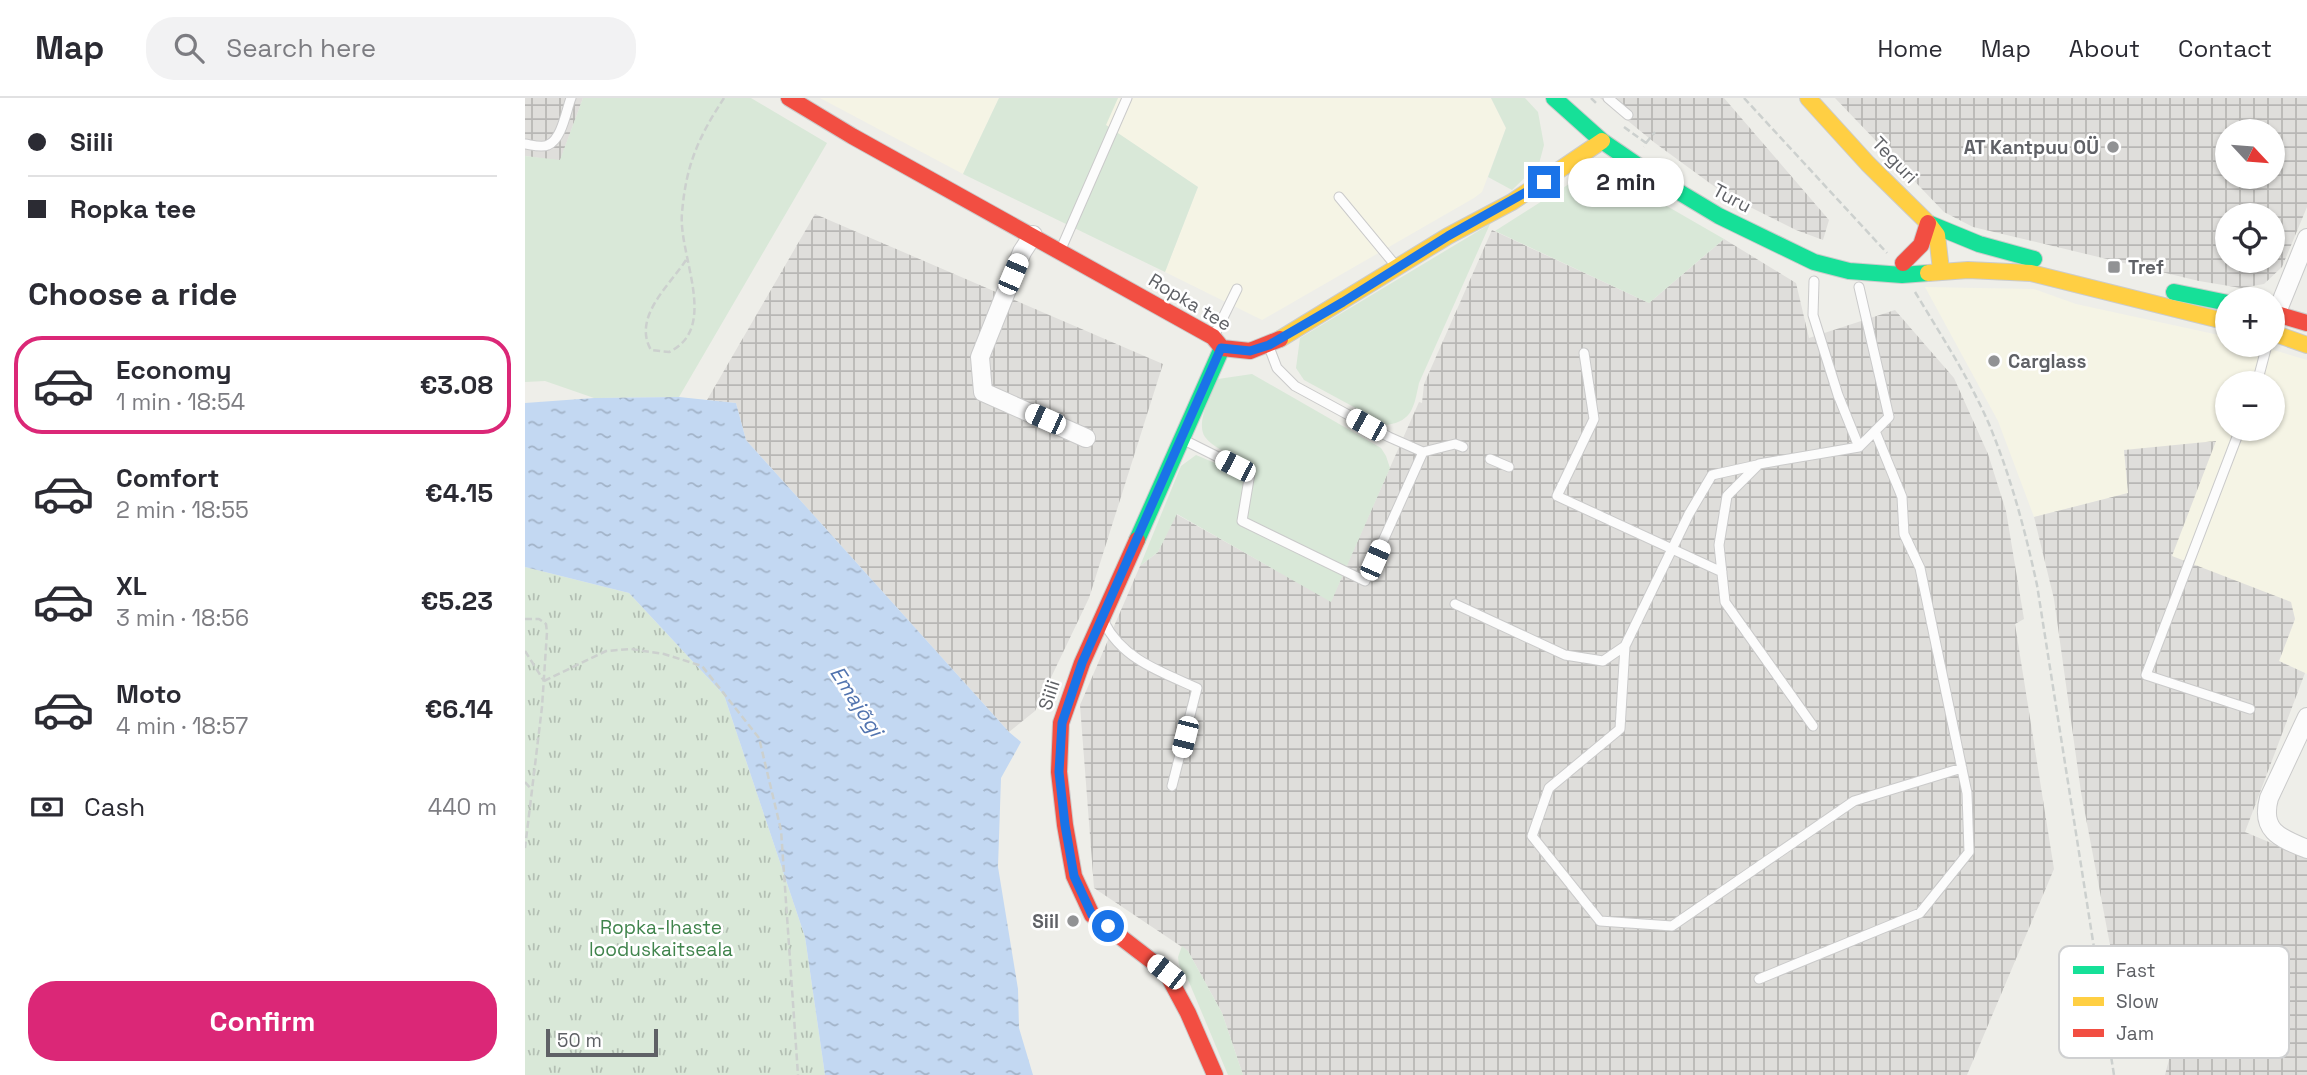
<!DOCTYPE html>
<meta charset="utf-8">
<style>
body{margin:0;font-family:"Space Grotesk",sans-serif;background:#f2f2f3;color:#2b2b33;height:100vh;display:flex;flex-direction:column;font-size:26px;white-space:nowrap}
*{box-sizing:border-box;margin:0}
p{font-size:23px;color:#7c7c81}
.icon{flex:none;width:38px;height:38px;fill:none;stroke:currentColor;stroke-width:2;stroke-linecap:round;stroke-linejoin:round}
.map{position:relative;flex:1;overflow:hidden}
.side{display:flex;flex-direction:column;background:#fff;width:525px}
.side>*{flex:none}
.hud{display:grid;align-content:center;height:154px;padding:0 28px;background:#fff}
.needle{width:46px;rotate:116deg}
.tools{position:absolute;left:1690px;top:21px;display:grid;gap:14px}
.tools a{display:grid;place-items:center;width:70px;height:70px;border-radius:50%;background:#fff;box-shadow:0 2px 5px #0004;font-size:35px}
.scale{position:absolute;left:21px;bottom:18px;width:112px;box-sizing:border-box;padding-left:7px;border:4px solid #5f6166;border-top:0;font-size:19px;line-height:24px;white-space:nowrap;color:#5f6166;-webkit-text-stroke:5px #fff;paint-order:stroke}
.end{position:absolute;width:32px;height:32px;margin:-16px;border:9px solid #1a73e8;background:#fff;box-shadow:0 0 0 4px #fff}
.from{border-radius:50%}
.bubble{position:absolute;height:49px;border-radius:24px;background:#fff;box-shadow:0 2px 5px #0004;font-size:23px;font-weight:600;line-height:49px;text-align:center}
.car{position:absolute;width:21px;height:42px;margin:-21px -10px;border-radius:9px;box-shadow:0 0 5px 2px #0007;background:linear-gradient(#fff 24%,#345 0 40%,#fff 0 76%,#345 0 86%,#fff 0)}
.hud b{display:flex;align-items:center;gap:24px;height:66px;font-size:26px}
.hud b+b{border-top:2px solid #e1e1e2}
.hud i{width:18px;height:18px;background:#2b2b33}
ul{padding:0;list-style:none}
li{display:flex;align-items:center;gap:21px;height:98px;margin:0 14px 10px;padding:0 14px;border:4px solid transparent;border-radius:28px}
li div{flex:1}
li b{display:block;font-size:26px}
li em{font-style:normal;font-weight:600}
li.on{border-color:#db2777}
li>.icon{width:63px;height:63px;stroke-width:1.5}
h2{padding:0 28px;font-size:32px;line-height:84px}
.pay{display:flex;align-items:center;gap:18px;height:77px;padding:0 28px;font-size:26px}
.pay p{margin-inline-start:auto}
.button{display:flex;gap:14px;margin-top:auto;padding:14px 28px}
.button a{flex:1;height:80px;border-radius:28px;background:#db2777;color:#fff;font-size:28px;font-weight:600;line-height:80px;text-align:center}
header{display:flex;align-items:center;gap:42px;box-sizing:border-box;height:98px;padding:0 35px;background:#fff;border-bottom:2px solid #e1e1e2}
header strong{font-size:33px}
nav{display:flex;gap:38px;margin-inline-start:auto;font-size:24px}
.search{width:490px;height:63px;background:#f2f2f3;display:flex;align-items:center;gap:18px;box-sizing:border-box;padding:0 24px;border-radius:28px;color:#7c7c81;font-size:26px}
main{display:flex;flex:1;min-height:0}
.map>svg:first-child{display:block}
</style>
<header>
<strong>Map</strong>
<div class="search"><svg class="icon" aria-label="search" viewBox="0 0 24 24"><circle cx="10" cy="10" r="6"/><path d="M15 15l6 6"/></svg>Search here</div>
<nav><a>Home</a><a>Map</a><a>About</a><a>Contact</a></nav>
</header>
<main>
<section class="side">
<div class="hud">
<b><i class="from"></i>Siili</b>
<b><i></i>Ropka tee</b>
</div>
<h2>Choose a ride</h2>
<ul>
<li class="on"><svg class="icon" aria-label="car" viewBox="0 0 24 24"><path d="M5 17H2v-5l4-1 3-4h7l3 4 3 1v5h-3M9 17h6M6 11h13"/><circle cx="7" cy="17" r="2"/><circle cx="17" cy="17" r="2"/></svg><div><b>Economy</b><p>1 min · 18:54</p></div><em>€3.08</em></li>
<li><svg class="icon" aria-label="car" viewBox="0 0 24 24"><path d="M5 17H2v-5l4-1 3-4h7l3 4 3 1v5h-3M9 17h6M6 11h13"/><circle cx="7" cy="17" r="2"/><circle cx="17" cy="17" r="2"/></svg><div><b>Comfort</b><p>2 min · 18:55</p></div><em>€4.15</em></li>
<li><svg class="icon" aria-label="car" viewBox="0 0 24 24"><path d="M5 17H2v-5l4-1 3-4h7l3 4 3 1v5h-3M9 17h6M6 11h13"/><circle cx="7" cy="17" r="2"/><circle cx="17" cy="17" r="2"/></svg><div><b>XL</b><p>3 min · 18:56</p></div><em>€5.23</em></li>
<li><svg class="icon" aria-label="car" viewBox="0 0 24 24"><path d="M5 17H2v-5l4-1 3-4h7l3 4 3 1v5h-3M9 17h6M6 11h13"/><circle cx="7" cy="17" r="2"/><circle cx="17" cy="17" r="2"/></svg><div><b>Moto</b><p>4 min · 18:57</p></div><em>€6.14</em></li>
</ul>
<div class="pay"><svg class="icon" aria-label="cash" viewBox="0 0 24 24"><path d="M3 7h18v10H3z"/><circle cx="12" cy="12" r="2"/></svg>Cash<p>440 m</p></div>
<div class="button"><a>Confirm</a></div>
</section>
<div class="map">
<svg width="1782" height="977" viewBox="0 0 1782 977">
<defs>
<pattern id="industrial-grid" width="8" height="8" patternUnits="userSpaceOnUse" patternTransform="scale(1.75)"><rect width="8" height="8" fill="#dfdedb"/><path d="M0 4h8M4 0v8" fill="none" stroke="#b8b7b5"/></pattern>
<pattern id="park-tufts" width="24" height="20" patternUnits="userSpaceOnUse" patternTransform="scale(1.75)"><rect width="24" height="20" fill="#d9e8d8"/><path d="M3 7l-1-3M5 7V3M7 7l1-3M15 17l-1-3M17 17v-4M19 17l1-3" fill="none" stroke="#b3bfb3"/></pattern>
<pattern id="water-ripples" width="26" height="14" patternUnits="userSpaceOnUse" patternTransform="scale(1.75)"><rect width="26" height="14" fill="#c3d8f2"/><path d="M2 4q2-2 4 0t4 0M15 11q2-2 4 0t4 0" fill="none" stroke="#a2b3c8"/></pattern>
</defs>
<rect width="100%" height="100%" fill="#eeeee9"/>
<path fill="#f5f4e5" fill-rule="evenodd" d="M295,0H474L438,76Z
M593,0H966L981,30L957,94L949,100L737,222L640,174L673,89L580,27Z
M1400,189L1509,191L1551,206L1703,239V247H1732L1782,262V576L1754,563L1770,521L1765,504L1647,459L1599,352L1604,395L1509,419L1473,323ZM1703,285H1748V331H1703Z"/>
<path fill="url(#industrial-grid)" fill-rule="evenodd" d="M0,0H58L35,63L0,58Z
M1075,0H1199L1304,122L1298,142L1271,132L1201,97L1130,45Z
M1310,0H1782V109L1757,169L1739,186L1716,190L1674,183L1448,129L1419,114ZM1703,33H1748V79H1703ZM1703,117H1748V163H1703Z
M290,116L638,266L564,500L510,613L484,634L221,342L211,305L182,302Z
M967,132L1124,205L1199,141L1271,185L1284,240L1370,212L1429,280L1463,356L1481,413L1499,521L1490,526L1529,771L1442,977H718L697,915L663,853L569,790L555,607L615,468L633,454L651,416L806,503L894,304L897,305L899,286Z
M1691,343L1647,458L1766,504L1770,521L1754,563L1780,575L1720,734L1782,760V977H1640L1647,950L1601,931L1556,694L1529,501L1509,419L1603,395L1599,352Z"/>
<path fill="#d9e8d8" d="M58,0H226L302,45L154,299L69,300L20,283L0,284V58L35,62Z
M474,0H593L581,27L673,89L640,174L438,76Z
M966,0H1000L1013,14L1019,47L1014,66L987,92L963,79L981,30Z
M1063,74L1088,77L1199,141L1124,205L970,133Z
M965,126L894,285C889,308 888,323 862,327L779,282L771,270L775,240Z
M727,276L856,350L861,358L865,370L806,504L652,416L633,454L615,468L656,368L671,357L695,367L704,378L713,360C703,354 688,350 680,339C670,325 687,295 693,281Z
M657,848L663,853L697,915L718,977H703L664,884L654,867L653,859Z"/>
<path fill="url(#park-tufts)" d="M0,469L104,495L199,597L280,839L300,977H0Z"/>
<path fill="url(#water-ripples)" d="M154,299L211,305L221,342L484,634L496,644L476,680L473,769L493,891L494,930L508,977H300L280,839L199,597L104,495L0,469V305L69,300Z"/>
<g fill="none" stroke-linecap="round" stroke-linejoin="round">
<defs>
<path id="lane" d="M1083,0L1103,17
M0,46C7,47 17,50 23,47C37,41 41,13 46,0
M814,99L871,168
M536,151L602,0
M1289,183L1288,217L1313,297L1334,349
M689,238L712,191
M744,249L752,270L770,288L864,339L898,354L930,346L938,349
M1059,255L1069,321L1032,398L1197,474
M1732,285L1742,247
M1715,331L1621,577L1725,611
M657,341L725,375L717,423L840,483L898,354
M965,361L984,369
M930,506L1040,557L1078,563L1100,548L1164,416L1187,377L1232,367
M579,524C597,561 636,574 672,590L647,688
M1100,548L1095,631L1024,690L1007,738L1075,823L1147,828L1329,703L1437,670
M1288,628L1200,504L1194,447L1202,398L1234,366L1334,349L1364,319L1334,189
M1234,881L1395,815L1444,754L1442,695L1395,470L1379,436L1377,399L1350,333"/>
<path id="street" d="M508,137L497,154L455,259L458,294L561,340
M1748,224L1782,140
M1782,619L1744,700C1735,733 1755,740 1782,751"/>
<path id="fast" d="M1029,0L1077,43L1134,82L1194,118L1289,164L1324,173L1377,177L1403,175
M1403,125L1454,146L1509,161
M1649,194L1703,205
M612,442L697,250"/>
<path id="slow" d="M1283,0L1343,66L1403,125L1412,137L1416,172
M1403,175L1443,172L1506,175L1703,224
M1748,235L1782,247
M755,241L923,138L987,104L1077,43"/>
<path id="jam" d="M264,0L327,38L688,239L697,250L725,253L755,241
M1378,165L1396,147L1403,125
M1748,215L1782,225
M612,442L557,565L536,625L534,674L540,727L549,778L567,817L641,874L663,915L690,977"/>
</defs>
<use href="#lane" stroke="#cacaca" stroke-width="11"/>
<use href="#street" stroke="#cacaca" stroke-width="20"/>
<use href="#fast" stroke="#cbcbcb" stroke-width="18"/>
<use href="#slow" stroke="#cbcbcb" stroke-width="18"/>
<use href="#jam" stroke="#cbcbcb" stroke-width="18"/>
<path stroke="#ccd0ce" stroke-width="2.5" stroke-dasharray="7 3.5" stroke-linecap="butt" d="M1066,0L1073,7
M1219,0L1362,155
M1099,29L1121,45L1119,49
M1121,45L1130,34
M161,162C145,187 107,219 126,252L144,254C195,230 153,157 157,115C161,67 173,40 199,0
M1390,194C1416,237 1444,280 1464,326C1486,379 1500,432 1512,487L1589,977
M0,521H14L21,526L22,534L17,609L0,750
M0,553L19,583
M19,583L81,553L106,551L139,556L177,568L234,640L256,732L273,977
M0,684L7,692"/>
<use href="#lane" stroke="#fcfcfc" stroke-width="9"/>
<use href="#street" stroke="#fcfcfc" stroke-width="18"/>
<use href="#fast" stroke="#16e098" stroke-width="16"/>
<use href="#slow" stroke="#ffcf43" stroke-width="16"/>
<use href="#jam" stroke="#f24e42" stroke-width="16"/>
</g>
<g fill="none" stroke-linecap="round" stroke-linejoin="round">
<path stroke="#1a73e8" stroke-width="9" d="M583,828L567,817L549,778L540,727L534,674L537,625L557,565L696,250L725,253L744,247L818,204L923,138L1019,84"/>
</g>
<g fill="#919294" stroke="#fff" stroke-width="2.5">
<circle cx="1588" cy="49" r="7"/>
<rect x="1582" y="162" width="14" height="14" rx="3.5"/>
<circle cx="1469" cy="263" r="7"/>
<circle cx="548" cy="823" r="7"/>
</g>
<g text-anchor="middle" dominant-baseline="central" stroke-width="5" stroke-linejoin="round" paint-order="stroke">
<g font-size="19" font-weight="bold" fill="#5f6166" stroke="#fff" text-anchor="end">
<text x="1574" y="49">AT Kantpuu OÜ</text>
<text x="1603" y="169" text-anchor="start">Tref</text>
<text x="1483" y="263" text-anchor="start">Carglass</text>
<text x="534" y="823">Siil</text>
</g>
<g font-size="19" fill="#5f6166" stroke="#fff">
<text transform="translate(1370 62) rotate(46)">Teguri</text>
<text transform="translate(1207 100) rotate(28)">Turu</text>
<text transform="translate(665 204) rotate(31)">Ropka tee</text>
<text transform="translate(524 597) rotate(-72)">Siili</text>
</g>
<g font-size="19" fill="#40844c" stroke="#fff">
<text x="136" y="829">Ropka-Ihaste<tspan x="136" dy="22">looduskaitseala</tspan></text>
</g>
<g font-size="21" font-style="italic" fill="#5274af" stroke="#fff">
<text transform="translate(332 603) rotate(57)">Emajõgi</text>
</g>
</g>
<rect x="1534" y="848" width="230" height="112" rx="10" fill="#fff" stroke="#cfd0d1" stroke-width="2"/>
<rect x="1548" y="868" width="31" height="8" fill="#16e098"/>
<rect x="1548" y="899" width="31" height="9" fill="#ffcf43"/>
<rect x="1548" y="931" width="31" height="8" fill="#f24e42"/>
<g font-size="19" fill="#5f6166">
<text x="1591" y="879">Fast</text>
<text x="1591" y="910">Slow</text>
<text x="1591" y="942">Jam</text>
</g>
</svg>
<div class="tools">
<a><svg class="needle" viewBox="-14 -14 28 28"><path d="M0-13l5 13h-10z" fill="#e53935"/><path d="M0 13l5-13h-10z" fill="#7c7c81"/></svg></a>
<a><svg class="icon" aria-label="locate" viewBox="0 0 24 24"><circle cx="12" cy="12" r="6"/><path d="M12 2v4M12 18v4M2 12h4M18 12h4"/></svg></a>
<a>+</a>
<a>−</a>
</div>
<div class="scale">50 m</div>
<i class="end from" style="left:583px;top:828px"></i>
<i class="end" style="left:1019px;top:84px"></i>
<div class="bubble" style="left:1043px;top:60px;width:116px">2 min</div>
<i class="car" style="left:488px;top:176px;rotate:23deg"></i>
<i class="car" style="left:520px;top:321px;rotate:294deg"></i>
<i class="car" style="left:841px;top:327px;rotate:299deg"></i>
<i class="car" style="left:710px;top:368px;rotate:297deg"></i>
<i class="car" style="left:850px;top:462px;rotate:24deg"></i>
<i class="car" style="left:660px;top:639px;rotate:194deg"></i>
<i class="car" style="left:641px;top:874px;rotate:308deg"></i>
</div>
</main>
